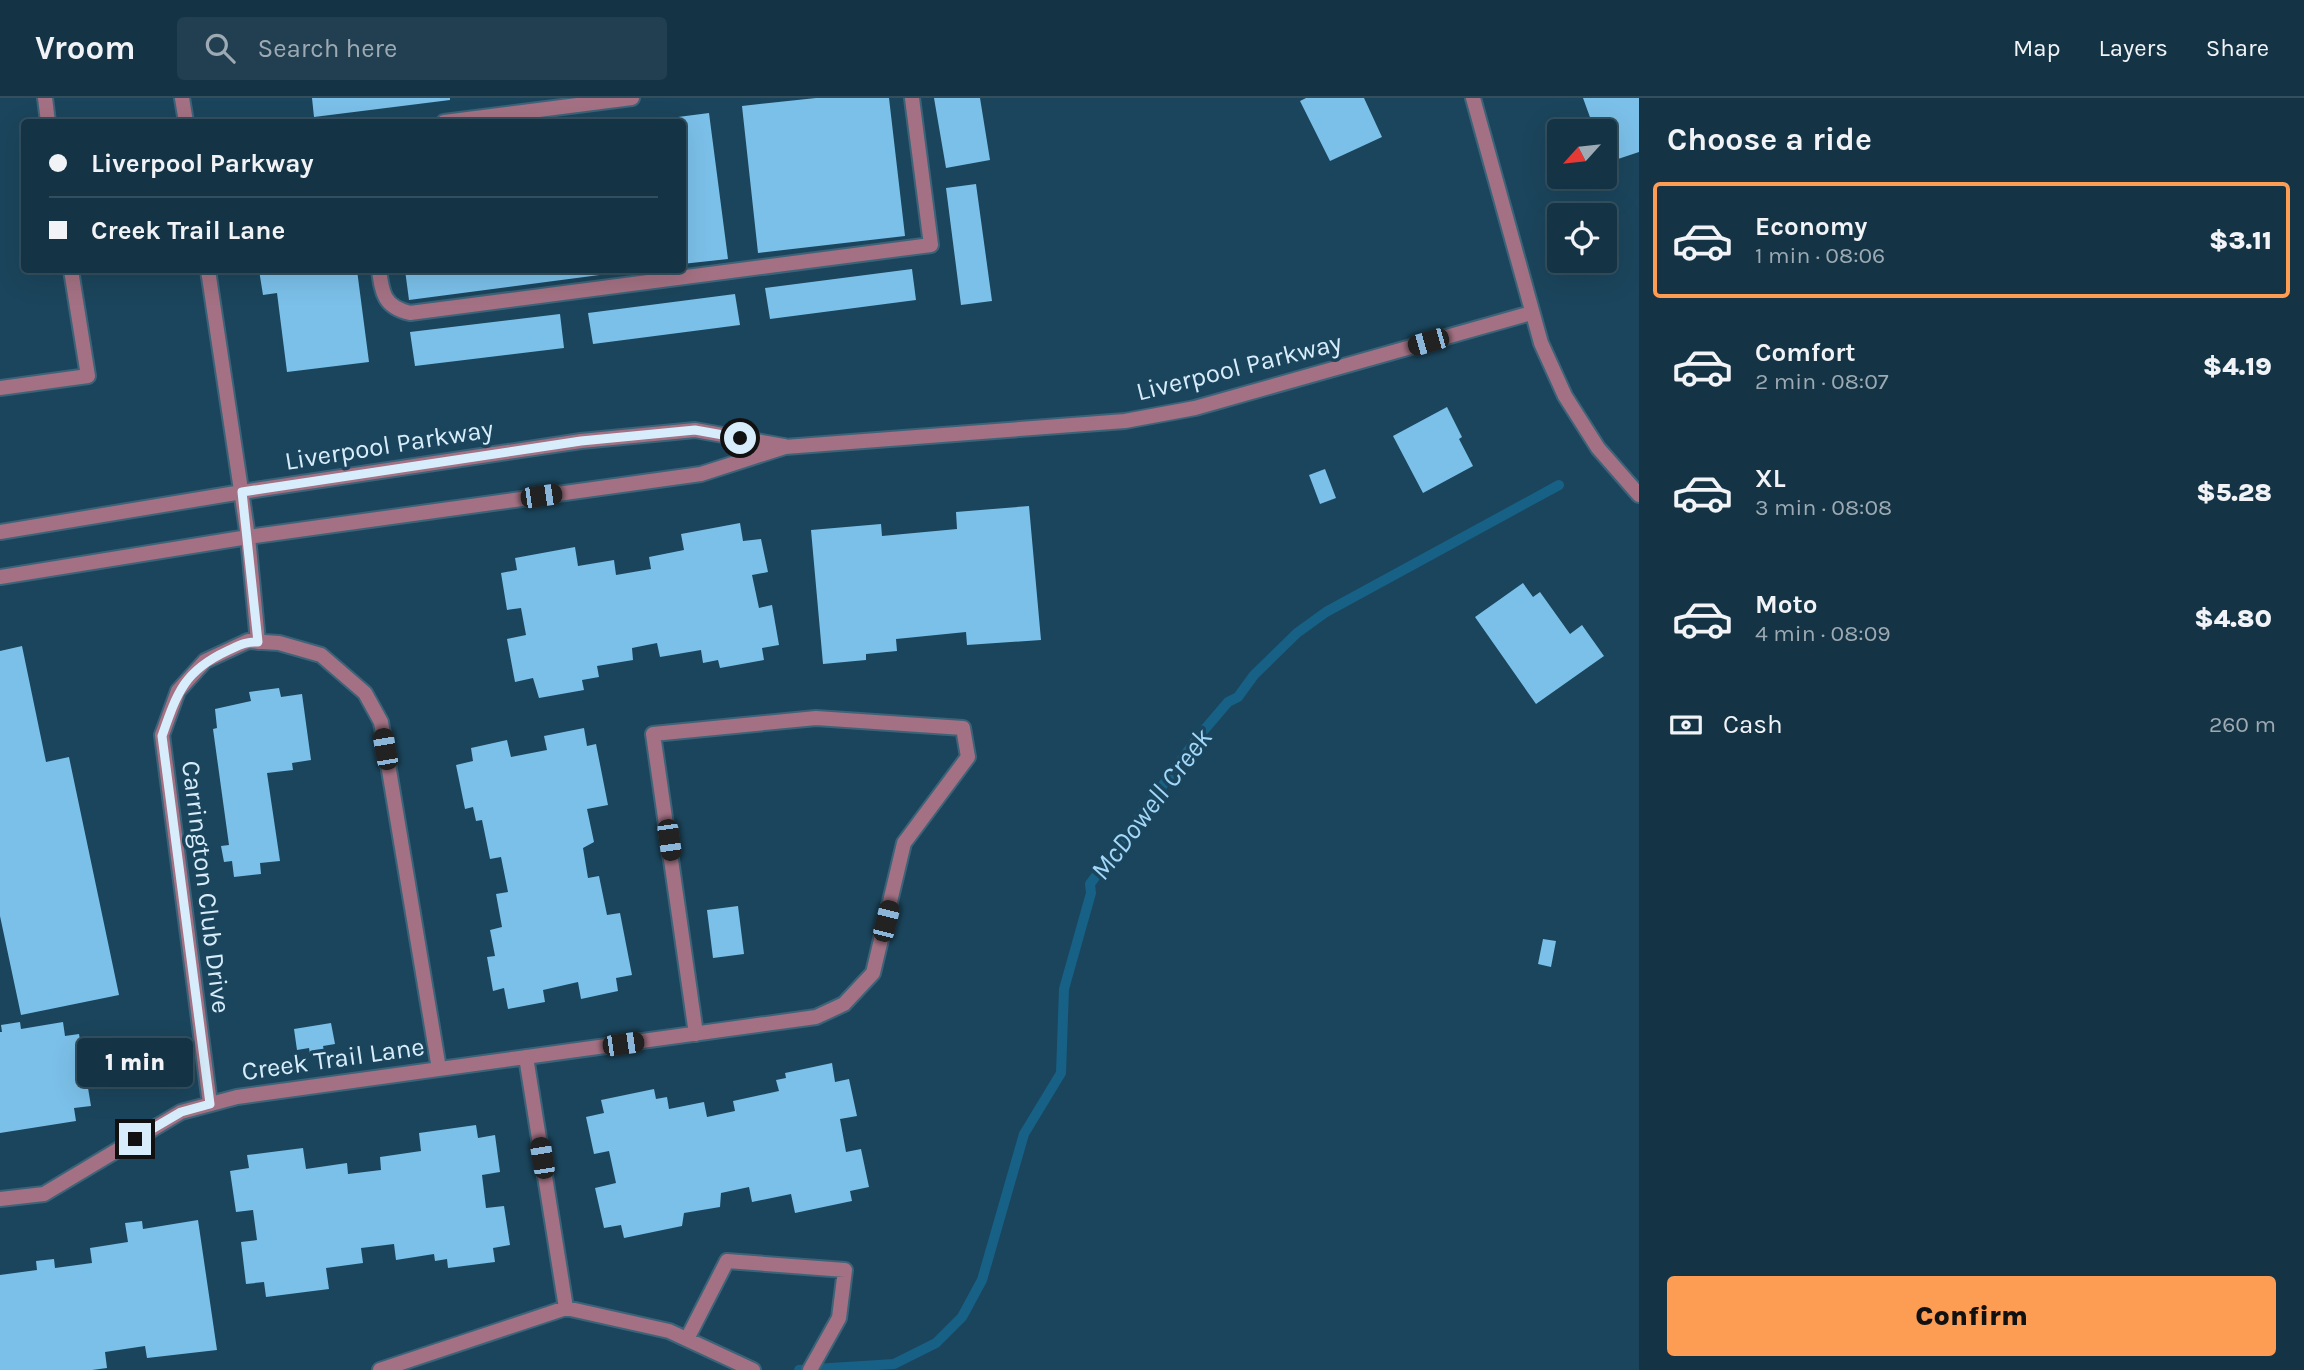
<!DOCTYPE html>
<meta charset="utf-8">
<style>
body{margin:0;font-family:Karla,sans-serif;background:#213f50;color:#f1f3f6;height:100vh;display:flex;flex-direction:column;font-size:26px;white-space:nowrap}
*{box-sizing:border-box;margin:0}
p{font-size:23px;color:#9daab3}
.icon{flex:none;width:38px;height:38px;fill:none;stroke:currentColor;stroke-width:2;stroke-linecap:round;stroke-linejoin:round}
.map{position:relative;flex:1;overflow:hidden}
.details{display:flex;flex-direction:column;background:#143445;width:665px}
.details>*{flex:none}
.hud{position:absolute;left:21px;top:21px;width:665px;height:154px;border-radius:7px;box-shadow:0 7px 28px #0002,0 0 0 2px #334f5e;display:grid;align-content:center;height:154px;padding:0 28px;background:#143445}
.needle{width:46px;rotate:243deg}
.fabs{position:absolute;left:1547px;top:21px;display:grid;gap:14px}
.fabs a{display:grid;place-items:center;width:70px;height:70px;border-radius:7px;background:#143445;box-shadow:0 7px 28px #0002,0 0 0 2px #334f5e;font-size:35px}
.end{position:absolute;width:32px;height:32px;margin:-16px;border:9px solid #d7edfb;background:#111;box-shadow:0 0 0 4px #111}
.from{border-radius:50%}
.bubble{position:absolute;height:49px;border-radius:7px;background:#143445;box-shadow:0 7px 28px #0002,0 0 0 2px #334f5e;font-size:23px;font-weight:800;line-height:49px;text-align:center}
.car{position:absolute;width:21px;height:42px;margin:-21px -10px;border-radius:9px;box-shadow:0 0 5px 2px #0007;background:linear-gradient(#222 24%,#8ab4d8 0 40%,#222 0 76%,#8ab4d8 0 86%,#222 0)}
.hud b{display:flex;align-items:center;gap:24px;height:66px;font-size:26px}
.hud b+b{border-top:2px solid #334f5e}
.hud i{width:18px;height:18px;background:#f1f3f6}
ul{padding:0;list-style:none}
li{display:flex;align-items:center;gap:21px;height:116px;margin:0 14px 10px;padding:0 14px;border:4px solid transparent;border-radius:7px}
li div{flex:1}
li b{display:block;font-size:26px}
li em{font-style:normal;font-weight:800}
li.selected{border-color:#fd9d54}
li>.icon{width:63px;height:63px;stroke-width:1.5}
h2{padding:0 28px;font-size:32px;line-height:84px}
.pay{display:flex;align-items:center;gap:18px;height:77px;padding:0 28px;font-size:26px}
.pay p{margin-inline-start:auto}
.primary-button{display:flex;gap:14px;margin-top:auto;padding:14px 28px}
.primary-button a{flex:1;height:80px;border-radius:7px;background:#fd9d54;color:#111;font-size:28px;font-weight:800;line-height:80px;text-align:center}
header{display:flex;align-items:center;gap:42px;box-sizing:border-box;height:98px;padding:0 35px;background:#143445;border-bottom:2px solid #334f5e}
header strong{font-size:33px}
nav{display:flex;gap:38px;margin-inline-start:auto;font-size:24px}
.search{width:490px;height:63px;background:#213f50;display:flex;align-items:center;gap:18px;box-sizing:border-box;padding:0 24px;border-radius:7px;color:#9daab3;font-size:26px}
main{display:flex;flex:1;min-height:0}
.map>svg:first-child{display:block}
</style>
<header>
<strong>Vroom</strong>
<div class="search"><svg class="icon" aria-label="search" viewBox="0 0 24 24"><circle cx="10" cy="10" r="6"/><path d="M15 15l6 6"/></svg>Search here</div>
<nav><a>Map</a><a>Layers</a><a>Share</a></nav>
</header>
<main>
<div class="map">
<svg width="1639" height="1272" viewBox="0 0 1639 1272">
<rect width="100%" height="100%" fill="#1b455c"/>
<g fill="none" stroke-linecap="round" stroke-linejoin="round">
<path stroke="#176186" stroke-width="10" d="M799,1272L894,1266L936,1245L962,1219L982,1182L1024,1036L1061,975L1064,891L1091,795L1090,786L1199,638L1228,604L1238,599L1254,577L1297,535L1326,514L1559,387"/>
</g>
<path fill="#7bc0e9" d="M312,0H450V2L314,19Z
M816,0H889L905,138L758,155L742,8Z
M934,0H980L990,62L946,70Z
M1306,0H1364L1382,39L1330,63L1300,3Z
M1583,0H1639V54L1606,65L1605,33H1595Z
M709,15L728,161L682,166V24H648L647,23Z
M976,86L992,203L961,207L946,90Z
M912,171L916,202L770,221L765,190Z
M259,172H357L369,264L287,274L277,195L263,197Z
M405,172H630V173L409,202Z
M735,196L740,227L593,246L588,215Z
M560,216L564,250L415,268L410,234Z
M1447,309L1462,339L1459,341L1473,368L1423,395L1393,338Z
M1325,371L1336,400L1320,406L1309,377Z
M1029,408L1041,542L967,547L966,534L896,541L897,553L866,556V562L823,566L811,432L881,426L882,438L957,431L956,414Z
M740,425L743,443L761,441L768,474L752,477L759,510L772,507L779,547L762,550L764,562L720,570L718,562L703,565L701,552L660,559L657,545L632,550L633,562L597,568L599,579L582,582L584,592L539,600L533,580L515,584L507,541L526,537L521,510L507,512L501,475L517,472L515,460L575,449L578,468L614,462L616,477L651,471L649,459L684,452L681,436Z
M1523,485L1533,499L1540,494L1570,536L1582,527L1604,558L1536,606L1475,519Z
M22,548L46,664L69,659L119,897L21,917L0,818V553Z
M279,590L281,599L302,596L311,662L292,665L293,672L267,675L280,763L260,765L261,776L234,779L232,763L224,764L221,748L229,747L213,631L217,630L215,611L251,603L249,594Z
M584,630L587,648L596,646L608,707L587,711L594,744L583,750L588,780L599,778L607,817L620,815L632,877L616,880L618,893L581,901L578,884L543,892L545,904L508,911L504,890L493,893L487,859L495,858L490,832L502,829L496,796L508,794L501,759L490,761L482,722L476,723L473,709L465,711L456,667L473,663L471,650L507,642L511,659L547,652L544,638Z
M738,808L744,856L713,860L707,812Z
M1543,841L1556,843L1551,869L1538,866Z
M20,924L21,931L63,924L65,938L79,936L91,1008L74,1010L76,1023L0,1035V934H2L1,927Z
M331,925L335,946L323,948L324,953L310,956L309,950L297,952L294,931Z
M832,965L835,984L849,981L857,1018L840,1021L846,1054L861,1051L869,1089L850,1093L852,1103L795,1115L791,1096L752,1104L749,1089L721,1095L720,1109L684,1115L682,1128L624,1140L621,1127L604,1130L595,1090L616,1085L609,1053L594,1056L586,1019L604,1015L601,1002L654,991L656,1001L667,999L669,1011L704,1004L707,1019L735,1013L733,1003L779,993L776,982L786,980L785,975Z
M476,1027L478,1040L495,1037L500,1074L482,1077L486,1110L504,1108L510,1147L493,1150L495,1164L448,1170L447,1161L435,1163L434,1156L396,1162L394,1146L361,1150L363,1165L326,1170L329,1191L266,1199L264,1184L246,1186L241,1144L257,1142L253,1112L236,1114L230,1073L249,1070L247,1057L303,1050L306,1071L347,1065L348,1076L381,1072L380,1059L421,1053L419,1035Z
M198,1122L217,1252L147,1260L145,1248L105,1254L107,1270L92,1272H0V1177L37,1172L36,1163L54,1161L55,1170L92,1165L90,1150L128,1144L125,1125L142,1123L143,1131Z"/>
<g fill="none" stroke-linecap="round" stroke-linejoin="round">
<defs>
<path id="lane" d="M45,0L48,24
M182,0L186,24
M444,24L632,0
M208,172L248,439L258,544
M379,172C382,195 384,209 410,215L931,147L912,0
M0,290L88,278L71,172
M526,959L566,1210
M210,1006L162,637L178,593L205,563L248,543L279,545L321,557L365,595L381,624L439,971
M0,1101L44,1096L181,1014L237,999L816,919L844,906L873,875L904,745L968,659L963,630L816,620L653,636L696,936
M687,1241L727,1163L845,1172L839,1220L810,1272
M380,1272L566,1210L669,1233L753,1272"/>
<path id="street" d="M1473,0L1541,245L1565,298L1598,350L1639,397
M0,434L242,394L581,343L695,332L784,348
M0,479L248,439L701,376L785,349L1125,323L1195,310L1531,215"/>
</defs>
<use href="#lane" stroke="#3d6379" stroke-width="18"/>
<use href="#street" stroke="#3d6379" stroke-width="18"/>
<use href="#lane" stroke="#a37183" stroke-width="14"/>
<use href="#street" stroke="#a37183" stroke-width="14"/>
</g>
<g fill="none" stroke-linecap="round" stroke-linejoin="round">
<path stroke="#d7edfb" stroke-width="9" d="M135,1041L181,1014L210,1006L162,638C177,595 184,573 227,553C238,548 246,543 258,544L242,394L581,343L695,332L740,340"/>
</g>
<g text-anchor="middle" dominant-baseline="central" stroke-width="7" stroke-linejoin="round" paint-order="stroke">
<g font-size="26" fill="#d7edfb" stroke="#1b455c">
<text transform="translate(1239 269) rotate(-14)">Liverpool Parkway</text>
<text transform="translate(389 347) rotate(-9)">Liverpool Parkway</text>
<text transform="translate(206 789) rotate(83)">Carrington Club Drive</text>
<text transform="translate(333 961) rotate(-8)">Creek Trail Lane</text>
</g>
<g font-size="28" font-style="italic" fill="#a2d8f9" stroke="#1b455c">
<text transform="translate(1151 706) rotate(-53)">McDowell Creek</text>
</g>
</g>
</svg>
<div class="fabs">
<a><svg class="needle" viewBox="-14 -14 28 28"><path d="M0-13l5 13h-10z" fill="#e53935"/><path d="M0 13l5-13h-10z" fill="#9daab3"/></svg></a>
<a><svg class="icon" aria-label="locate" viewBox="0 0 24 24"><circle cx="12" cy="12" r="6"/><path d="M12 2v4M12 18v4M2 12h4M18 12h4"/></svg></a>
</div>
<i class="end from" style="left:740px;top:340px"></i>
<i class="end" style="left:135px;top:1041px"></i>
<div class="bubble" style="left:77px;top:940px;width:116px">1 min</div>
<i class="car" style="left:1428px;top:244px;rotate:254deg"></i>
<i class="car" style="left:541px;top:398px;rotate:82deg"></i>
<i class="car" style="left:385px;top:651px;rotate:350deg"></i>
<i class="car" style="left:669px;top:742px;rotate:172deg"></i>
<i class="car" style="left:886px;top:823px;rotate:14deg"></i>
<i class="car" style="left:623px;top:946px;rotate:82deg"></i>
<i class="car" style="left:542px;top:1060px;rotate:351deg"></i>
<div class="hud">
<b><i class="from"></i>Liverpool Parkway</b>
<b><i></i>Creek Trail Lane</b>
</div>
</div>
<section class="details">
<h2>Choose a ride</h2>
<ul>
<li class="selected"><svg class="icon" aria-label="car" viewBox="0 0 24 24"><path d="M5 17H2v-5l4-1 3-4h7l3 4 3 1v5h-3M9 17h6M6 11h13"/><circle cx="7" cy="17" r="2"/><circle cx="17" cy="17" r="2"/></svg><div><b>Economy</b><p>1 min · 08:06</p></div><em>$3.11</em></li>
<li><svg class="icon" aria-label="car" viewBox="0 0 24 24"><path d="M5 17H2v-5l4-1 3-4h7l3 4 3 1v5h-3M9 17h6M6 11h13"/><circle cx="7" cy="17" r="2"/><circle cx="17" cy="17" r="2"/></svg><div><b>Comfort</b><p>2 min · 08:07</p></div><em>$4.19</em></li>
<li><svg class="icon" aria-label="car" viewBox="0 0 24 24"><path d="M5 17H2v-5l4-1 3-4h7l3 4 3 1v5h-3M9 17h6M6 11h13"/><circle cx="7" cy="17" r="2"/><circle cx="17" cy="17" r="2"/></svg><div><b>XL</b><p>3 min · 08:08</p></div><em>$5.28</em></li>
<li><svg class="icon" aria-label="car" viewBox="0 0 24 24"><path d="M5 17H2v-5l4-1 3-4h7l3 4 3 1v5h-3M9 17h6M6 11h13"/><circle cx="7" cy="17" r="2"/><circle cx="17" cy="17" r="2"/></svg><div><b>Moto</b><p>4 min · 08:09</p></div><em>$4.80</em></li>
</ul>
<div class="pay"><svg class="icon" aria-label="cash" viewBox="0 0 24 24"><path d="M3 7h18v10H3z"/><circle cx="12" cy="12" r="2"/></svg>Cash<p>260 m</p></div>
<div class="primary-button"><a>Confirm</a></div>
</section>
</main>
